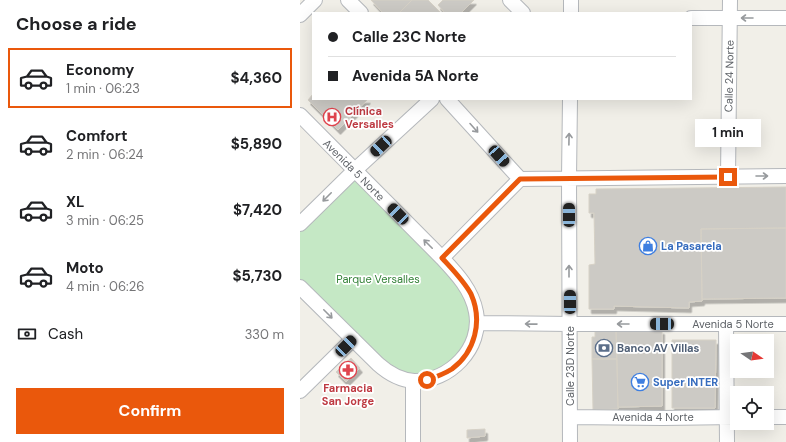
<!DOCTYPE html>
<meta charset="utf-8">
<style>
body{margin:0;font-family:"DM Sans",sans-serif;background:#f6f6f6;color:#202124;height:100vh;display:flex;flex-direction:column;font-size:15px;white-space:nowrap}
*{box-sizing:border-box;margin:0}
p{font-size:13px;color:#757577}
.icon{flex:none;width:22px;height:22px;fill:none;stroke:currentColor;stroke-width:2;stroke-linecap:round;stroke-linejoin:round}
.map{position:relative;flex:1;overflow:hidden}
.panel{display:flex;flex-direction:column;background:#fff;width:300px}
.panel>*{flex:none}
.guide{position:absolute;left:12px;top:12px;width:380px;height:88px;border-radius:0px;box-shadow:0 4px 16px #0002;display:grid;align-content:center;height:88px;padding:0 16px;background:#fff}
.needle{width:26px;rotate:103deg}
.controls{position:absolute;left:430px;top:334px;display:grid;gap:8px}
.controls a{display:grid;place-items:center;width:44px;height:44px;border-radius:0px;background:#fff;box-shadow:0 4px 16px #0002;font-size:20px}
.end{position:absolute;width:18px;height:18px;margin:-9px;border:5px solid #ea580c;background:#fff;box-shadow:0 0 0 2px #fff}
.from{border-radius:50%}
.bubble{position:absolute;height:28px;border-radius:0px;background:#fff;box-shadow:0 4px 16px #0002;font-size:13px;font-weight:700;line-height:28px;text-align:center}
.car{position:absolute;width:12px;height:24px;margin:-12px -6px;border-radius:5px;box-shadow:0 0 3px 1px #0007;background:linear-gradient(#222 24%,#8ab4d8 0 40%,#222 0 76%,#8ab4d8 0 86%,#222 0)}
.guide b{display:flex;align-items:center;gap:14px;height:38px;font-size:15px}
.guide b+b{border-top:1px solid #e0e0e0}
.guide i{width:10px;height:10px;background:#202124}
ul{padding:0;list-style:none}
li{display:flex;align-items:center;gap:12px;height:60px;margin:0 8px 6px;padding:0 8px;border:2px solid transparent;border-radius:0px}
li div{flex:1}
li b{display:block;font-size:15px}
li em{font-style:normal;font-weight:700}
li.selected{border-color:#ea580c}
li>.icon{width:36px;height:36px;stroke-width:1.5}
h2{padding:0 16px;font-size:18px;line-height:48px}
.pay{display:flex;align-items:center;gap:10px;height:44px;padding:0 16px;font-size:15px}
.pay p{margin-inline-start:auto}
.cta{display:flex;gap:8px;margin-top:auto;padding:8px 16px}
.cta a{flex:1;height:46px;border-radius:0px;background:#ea580c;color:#fff;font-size:16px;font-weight:700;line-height:46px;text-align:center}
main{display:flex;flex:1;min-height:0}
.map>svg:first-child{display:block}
</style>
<main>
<section class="panel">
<h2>Choose a ride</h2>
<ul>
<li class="selected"><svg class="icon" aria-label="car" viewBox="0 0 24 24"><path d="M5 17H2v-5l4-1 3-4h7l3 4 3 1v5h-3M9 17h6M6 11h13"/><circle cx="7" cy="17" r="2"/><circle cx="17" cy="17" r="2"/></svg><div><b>Economy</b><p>1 min · 06:23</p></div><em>$4,360</em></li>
<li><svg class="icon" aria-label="car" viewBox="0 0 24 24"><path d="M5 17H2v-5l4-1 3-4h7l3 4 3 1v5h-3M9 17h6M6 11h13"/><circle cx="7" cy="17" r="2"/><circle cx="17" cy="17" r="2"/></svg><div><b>Comfort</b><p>2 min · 06:24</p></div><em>$5,890</em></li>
<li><svg class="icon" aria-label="car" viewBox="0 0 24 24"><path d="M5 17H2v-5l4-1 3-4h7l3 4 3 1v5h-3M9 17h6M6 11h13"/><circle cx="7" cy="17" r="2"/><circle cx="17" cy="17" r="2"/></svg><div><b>XL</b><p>3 min · 06:25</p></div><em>$7,420</em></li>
<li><svg class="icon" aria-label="car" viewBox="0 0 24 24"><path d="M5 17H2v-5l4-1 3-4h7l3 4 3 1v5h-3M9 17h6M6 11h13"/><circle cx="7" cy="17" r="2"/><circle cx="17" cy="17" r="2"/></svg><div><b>Moto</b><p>4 min · 06:26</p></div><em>$5,730</em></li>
</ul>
<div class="pay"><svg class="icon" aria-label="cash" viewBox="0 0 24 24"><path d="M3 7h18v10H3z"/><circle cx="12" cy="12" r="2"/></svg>Cash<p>330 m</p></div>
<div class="cta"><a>Confirm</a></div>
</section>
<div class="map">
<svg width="486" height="442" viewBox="0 0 486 442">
<defs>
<filter id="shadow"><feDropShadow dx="2.5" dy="4.5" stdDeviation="0" flood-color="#0004"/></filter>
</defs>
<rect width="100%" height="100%" fill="#f1efe8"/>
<path fill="#c5e8c5" d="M55,170L171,294L175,336L140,376L98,377L0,287V224Z"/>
<path fill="#cccac5" stroke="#d6d1c6" filter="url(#shadow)" d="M71,0H112L99,13H83Z
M112,0H128L141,13H99Z
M143,0H174L161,13H145L138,5Z
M13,94V99H68L38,130L8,100Z
M486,187V228L401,229L402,301L389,302V308L314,306V309H289V265L295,264L294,213H289V194H296V189Z
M486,228V298L402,299L401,229Z
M362,330V406L318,407L316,331Z
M295,331H316L317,359H292V337H295Z
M372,340H416L415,408H372Z
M51,358L60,368L46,382L36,372Z
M292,359H317L318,409L293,410Z
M185,429V436L167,438V430Z"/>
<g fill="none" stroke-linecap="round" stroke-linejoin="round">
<defs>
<path id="minor" d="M48,0L61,13
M210,0L223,13
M271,0V13
M0,15L15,0
M391,18H486
M147,99L220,179L486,176
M0,115L142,258C157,274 172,290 176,312C183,348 149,382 114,381C101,380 88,373 78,364L0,287
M428,177L430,0
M0,224L55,170L132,99
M142,258L220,179
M177,323L270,324H486
M426,324L427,442
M0,391L53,339
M270,417L362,418L437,417
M467,417H486
M113,442V381
M270,442L269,178L270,99"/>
</defs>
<use href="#minor" stroke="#b5b8bc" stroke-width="16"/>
<use href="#minor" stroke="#fff" stroke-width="14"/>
</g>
<defs><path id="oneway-shaft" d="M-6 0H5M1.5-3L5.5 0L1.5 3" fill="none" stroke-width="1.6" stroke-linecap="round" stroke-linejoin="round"/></defs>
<g stroke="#979a9d">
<use href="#oneway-shaft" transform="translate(447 18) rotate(-180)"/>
<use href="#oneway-shaft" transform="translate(174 128) rotate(48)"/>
<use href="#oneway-shaft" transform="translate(269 139) rotate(-89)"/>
<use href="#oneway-shaft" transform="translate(462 176)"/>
<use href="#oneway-shaft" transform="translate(27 197) rotate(135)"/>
<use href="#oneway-shaft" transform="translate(128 244) rotate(-135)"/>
<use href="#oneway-shaft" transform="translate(269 271) rotate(-90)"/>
<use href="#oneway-shaft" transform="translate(28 314) rotate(45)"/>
<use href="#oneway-shaft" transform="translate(231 324) rotate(-179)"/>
<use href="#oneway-shaft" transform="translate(323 324) rotate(180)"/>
</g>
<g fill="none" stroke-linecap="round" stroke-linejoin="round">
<path stroke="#ea580c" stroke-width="5" d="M127,380C136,377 144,374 152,369C175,352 183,321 171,294C164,281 152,269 142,258L220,179L428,177"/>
</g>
<defs>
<symbol id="hospital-ring" viewBox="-11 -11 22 22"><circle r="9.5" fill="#fff" stroke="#e0444e" stroke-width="1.5"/><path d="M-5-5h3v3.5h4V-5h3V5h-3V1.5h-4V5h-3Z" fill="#e0444e"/></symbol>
<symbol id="shop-ring" viewBox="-11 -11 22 22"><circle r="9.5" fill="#fff" stroke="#3f7fe0" stroke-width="1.5"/><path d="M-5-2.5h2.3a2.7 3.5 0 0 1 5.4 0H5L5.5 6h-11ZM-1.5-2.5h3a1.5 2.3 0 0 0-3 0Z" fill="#3f7fe0"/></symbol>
<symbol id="bank-ring" viewBox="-11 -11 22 22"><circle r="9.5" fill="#fff" stroke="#5c6f8a" stroke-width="1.5"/><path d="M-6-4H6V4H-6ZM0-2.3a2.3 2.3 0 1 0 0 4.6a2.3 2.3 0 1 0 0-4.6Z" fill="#5c6f8a"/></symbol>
<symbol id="pharmacy-ring" viewBox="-11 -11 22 22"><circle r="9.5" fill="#fff" stroke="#e0444e" stroke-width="1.5"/><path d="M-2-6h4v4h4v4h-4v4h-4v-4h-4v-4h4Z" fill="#e0444e"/></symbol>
<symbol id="supermarket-ring" viewBox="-11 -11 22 22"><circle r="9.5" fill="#fff" stroke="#3f7fe0" stroke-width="1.5"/><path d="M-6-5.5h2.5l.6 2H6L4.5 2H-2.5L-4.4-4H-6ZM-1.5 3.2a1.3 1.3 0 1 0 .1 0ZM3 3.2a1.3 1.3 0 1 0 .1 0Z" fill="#3f7fe0"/></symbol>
</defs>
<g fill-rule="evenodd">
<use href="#hospital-ring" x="22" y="107" width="20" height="20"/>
<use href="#shop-ring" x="338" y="236" width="20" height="20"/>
<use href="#bank-ring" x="294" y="338" width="20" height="20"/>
<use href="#pharmacy-ring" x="38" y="360" width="20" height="20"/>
<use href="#supermarket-ring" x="330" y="372" width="20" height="20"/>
</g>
<g text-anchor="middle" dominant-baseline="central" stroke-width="3.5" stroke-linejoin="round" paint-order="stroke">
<g font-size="11" fill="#5f6368" stroke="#fff">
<text transform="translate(429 76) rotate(-89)">Calle 24 Norte</text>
<text transform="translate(54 170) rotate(45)">Avenida 5 Norte</text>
<text x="433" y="324">Avenida 5 Norte</text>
<text transform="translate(270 366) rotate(-90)">Calle 23D Norte</text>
<text x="353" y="417">Avenida 4 Norte</text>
</g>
<g font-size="11" font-weight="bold" fill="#be3a42" stroke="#fff" text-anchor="start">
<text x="45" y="111">Clínica<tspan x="45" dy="13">Versalles</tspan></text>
<text x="48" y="388" text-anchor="middle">Farmacia<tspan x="48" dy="13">San Jorge</tspan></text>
</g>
<g font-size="11" font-weight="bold" fill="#366cbe" stroke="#fff" text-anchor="start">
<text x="361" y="246">La Pasarela</text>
<text x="353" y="382">Super INTER</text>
</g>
<g font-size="11" fill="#348238" stroke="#fff">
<text x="78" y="279">Parque Versalles</text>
</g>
<g font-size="11" font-weight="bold" fill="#4e5e75" stroke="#fff" text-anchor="start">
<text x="317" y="348">Banco AV Villas</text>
</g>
</g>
</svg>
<div class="controls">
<a><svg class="needle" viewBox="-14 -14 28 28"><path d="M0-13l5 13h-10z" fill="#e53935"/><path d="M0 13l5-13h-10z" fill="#757577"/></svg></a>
<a><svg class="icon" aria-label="locate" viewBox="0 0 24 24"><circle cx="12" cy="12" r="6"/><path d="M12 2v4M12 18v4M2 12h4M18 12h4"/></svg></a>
</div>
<i class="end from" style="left:127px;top:380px"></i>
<i class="end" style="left:428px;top:177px"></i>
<div class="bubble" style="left:395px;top:119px;width:66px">1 min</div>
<i class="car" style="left:81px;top:146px;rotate:227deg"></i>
<i class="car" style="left:199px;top:156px;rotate:138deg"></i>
<i class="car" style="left:98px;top:214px;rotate:315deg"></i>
<i class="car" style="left:269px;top:215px;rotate:0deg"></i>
<i class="car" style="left:270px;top:302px;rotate:0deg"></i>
<i class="car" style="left:362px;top:324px;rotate:270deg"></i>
<i class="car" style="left:46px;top:346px;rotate:45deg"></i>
<div class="guide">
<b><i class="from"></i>Calle 23C Norte</b>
<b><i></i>Avenida 5A Norte</b>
</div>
</div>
</main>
